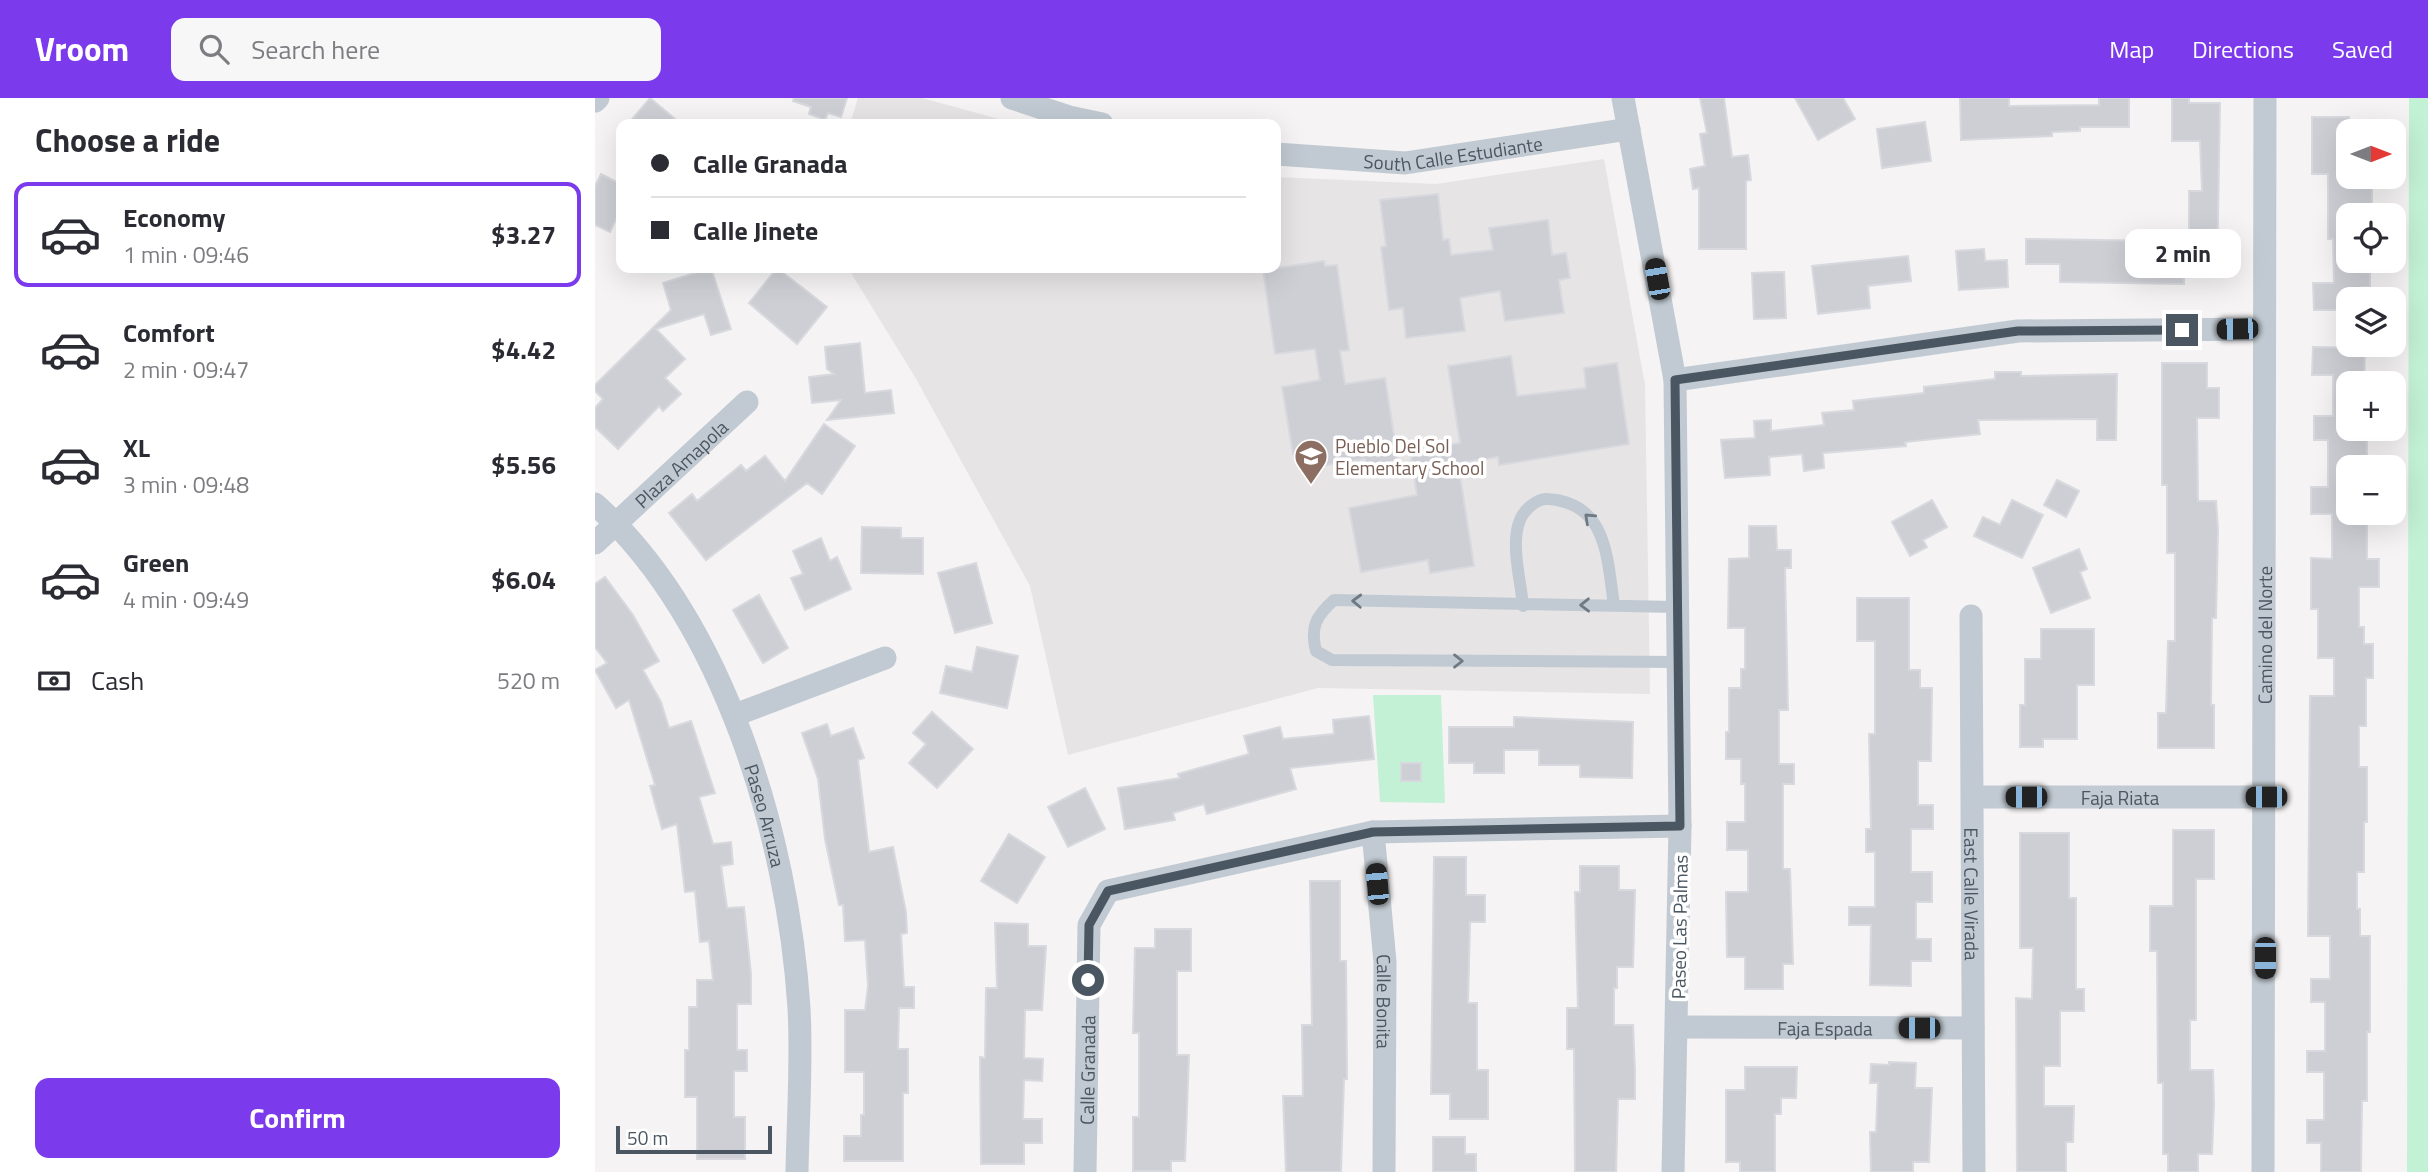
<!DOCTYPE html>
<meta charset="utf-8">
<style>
body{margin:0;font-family:"Titillium Web",sans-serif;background:#f7f7f7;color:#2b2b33;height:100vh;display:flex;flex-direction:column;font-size:26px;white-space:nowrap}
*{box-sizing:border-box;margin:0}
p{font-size:23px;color:#7c7c81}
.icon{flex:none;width:38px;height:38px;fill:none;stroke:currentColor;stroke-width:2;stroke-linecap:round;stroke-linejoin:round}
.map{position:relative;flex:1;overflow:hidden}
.drawer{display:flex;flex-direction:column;background:#fff;width:595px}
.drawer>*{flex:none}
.hud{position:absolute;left:21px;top:21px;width:665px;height:154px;border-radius:14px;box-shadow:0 7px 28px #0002;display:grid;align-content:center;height:154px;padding:0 35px;background:#fff}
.needle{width:46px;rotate:90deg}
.buttons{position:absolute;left:1741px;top:21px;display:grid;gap:14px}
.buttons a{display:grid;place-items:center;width:70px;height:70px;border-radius:14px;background:#fff;box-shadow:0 7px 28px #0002;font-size:35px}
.scale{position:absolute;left:21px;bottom:18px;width:156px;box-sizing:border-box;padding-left:7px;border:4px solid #4a5661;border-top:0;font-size:19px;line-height:24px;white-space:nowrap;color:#4a5661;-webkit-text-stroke:5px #fff;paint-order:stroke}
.end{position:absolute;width:32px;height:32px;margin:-16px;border:9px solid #4a5661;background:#fff;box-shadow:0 0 0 4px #fff}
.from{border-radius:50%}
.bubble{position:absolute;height:49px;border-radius:14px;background:#fff;box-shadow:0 7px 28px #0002;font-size:23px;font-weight:700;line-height:49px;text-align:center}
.car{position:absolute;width:21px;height:42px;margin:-21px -10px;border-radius:9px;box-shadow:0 0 5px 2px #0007;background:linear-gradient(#222 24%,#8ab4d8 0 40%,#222 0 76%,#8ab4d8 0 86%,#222 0)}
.hud b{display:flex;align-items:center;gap:24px;height:66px;font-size:26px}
.hud b+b{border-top:2px solid #e1e1e2}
.hud i{width:18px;height:18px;background:#2b2b33}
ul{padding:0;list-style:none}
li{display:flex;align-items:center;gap:21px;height:105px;margin:0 14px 10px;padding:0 21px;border:4px solid transparent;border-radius:14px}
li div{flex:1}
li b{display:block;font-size:26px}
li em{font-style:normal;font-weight:700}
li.current{border-color:#7c3aed}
li>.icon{width:63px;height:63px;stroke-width:1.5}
h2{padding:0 35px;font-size:32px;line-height:84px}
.pay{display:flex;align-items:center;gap:18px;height:77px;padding:0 35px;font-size:26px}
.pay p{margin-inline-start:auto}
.cta{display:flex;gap:14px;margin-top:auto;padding:14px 35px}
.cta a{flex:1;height:80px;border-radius:14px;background:#7c3aed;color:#fff;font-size:28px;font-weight:700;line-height:80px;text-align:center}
header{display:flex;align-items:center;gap:42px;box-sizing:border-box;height:98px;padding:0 35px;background:#7c3aed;color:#fff}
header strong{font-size:33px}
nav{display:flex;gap:38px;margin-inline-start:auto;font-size:24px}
.search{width:490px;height:63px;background:#f7f7f7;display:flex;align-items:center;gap:18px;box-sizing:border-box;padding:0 24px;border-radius:14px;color:#7c7c81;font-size:26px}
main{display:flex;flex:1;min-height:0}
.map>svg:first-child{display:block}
</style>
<header>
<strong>Vroom</strong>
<div class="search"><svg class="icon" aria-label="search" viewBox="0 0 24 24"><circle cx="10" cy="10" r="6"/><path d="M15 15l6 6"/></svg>Search here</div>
<nav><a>Map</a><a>Directions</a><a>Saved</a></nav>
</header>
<main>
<section class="drawer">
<h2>Choose a ride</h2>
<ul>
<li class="current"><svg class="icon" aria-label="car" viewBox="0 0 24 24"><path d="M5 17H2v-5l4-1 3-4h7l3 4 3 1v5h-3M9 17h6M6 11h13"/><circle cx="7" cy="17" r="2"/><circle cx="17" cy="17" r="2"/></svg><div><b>Economy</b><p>1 min · 09:46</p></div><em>$3.27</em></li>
<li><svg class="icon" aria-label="car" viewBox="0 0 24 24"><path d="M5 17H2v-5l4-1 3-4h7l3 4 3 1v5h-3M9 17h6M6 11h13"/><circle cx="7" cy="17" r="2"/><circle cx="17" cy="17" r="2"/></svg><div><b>Comfort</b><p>2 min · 09:47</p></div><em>$4.42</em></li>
<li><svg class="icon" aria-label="car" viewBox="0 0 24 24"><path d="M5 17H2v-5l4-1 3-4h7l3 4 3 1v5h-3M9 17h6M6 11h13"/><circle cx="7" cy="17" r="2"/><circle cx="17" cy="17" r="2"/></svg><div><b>XL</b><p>3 min · 09:48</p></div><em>$5.56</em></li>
<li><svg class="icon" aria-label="car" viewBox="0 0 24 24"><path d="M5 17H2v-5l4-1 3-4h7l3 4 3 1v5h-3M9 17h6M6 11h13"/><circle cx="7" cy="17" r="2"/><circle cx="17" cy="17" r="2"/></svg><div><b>Green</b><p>4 min · 09:49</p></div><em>$6.04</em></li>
</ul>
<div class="pay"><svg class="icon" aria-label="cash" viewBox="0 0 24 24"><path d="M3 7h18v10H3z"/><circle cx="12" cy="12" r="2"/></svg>Cash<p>520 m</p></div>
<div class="cta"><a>Confirm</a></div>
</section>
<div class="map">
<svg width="1833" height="1074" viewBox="0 0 1833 1074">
<rect width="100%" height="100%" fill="#f5f3f3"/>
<path fill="#e6e4e5" d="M263,0H327L422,26H255Z
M1009,61L1050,287L1055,596L723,590L473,657L435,488L320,279L253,170H681V79L841,86Z"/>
<path fill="#c3f1d5" d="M1814,0H1833V1074H1812Z
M778,597H846L850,705L785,704Z"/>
<path fill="#cdcfd5" stroke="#d7d9de" stroke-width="2" d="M55,0L86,26H33Z
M199,0H252L246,19L233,15L230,22L214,16L216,9L198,3Z
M1105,0H1129L1137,59L1153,57L1156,82L1151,83V151H1104V90L1098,91L1095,71L1110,68L1105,36L1112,35Z
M1200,0H1248L1260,21L1223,42Z
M1365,0H1414V8L1504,7V0H1534V29H1485V33L1457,34V38L1366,42Z
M1577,0H1594V5H1625L1622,177L1589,176V186L1465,184V166H1431V141L1568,143V136H1594V93H1607L1605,43H1577Z
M1717,19H1754L1752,90H1777V117H1754V163H1775V189H1767L1768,201H1754V212H1719L1718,185H1739L1738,141H1733V76H1717Z
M1330,24L1336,63L1287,70L1282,31Z
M6,76L26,86V111L15,134L0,127V88Z
M843,96L848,142L854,141L856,157L898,152L894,130L953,122L957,157L971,155L975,180L964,182L969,215L910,223L905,193L875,198L865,200L870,233L811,240L808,210L794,212L786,149L791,148L785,102Z
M1389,151L1390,163L1412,162L1413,189L1364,192L1361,153Z
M1313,158L1316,183L1273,188L1275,210L1223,216L1217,168Z
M729,163L730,168L742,167L754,252L745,253L750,286L790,280L803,363L771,369L770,361L731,367L728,351L698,356L687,289L725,282L720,251L680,256L668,172Z
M116,170L136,231L116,237L109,216L61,231L90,261L70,280L86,296L68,313L64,308L23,351L0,329V310L8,301L0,293V287L76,212L68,185Z
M182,170L232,209L202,246L154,205Z
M1189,174L1191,220L1159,221L1157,175Z
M265,245L270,295L296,292L299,315L232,322L246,302L217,305L214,279L239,276L232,271L230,249Z
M1718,249L1770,250L1769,285H1754V331H1772V369H1754V415H1772V461H1784V489H1764V529H1769V546H1778V580H1771V628H1764V669H1772V724H1769V774H1762V811H1765V838H1775V934H1772V1003H1767L1766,1074H1726V1045H1712V1022H1729V974H1712V953H1730V904H1716V881H1735V838H1713L1715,598H1739V560H1723V511H1716V460L1737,461V416H1716V389H1733V342H1719V318H1738V277H1717Z
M916,258L922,298L991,290L989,270L1022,265L1034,346L904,367L903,359L863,365L879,468L835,475L833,462L766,474L754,410L822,397L815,353L865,345L853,268Z
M1567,265H1612V290H1624V320H1602L1603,403H1621L1623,431L1621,520H1617L1616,607H1619V650H1563V615H1571L1573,543H1580V455H1572V387H1567Z
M1400,274H1426V278L1522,276L1521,342H1502V321L1383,322L1385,336L1310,344L1311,348L1228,355L1229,370L1209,373L1207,356L1174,359L1175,377L1130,380L1126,342L1160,340L1159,323L1176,322V333L1229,327L1227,315L1259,312L1258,303L1329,295V289L1400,281Z
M229,326L260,348L227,396L212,385L111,462L74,415L97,396L102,403L146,367L151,373L170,358L190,383Z
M1462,382L1484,393L1471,419L1449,407Z
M1337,402L1352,429L1328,442L1332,449L1315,458L1297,424Z
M1417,402L1448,417L1427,460L1379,438L1388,419L1405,427Z
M1154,428H1181L1182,452H1196V470H1190L1193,612H1184V666H1199V686H1188V771H1195L1198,866H1188V891H1150V859H1132L1131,794H1153V752H1132V724H1150V686H1146V661H1131V634H1134V590H1146V571H1150V530H1133L1134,461L1154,460Z
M267,429L306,430V440H328V476L266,475Z
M226,440L235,463L242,459L256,491L210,512L196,480L208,476L198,453Z
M1484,451L1492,471L1485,474L1495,500L1456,515L1438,470Z
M381,465L397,525L360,535L343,475Z
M10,479L38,517L64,563L48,572L66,604L74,630L96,623L120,695L104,699L118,746L136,744L138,766L126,768L132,810L149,809L156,876V906H142V952H152V973H139V1019H150V1061H102V999H90V952H94V909H102V882H118L114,843L105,844L100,793L90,794L82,726L67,731L55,688L60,687L34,602L21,610L0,572L12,565L0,549V486Z
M164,497L193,550L168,565L138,512Z
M1262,500H1314V572H1325V590H1337L1336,663H1323V707H1338V731H1316V774H1337V804H1321V841H1336V863H1316V888L1275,887L1276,827H1254V809H1280V754H1271V731H1276L1274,636H1280V543H1262Z
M1446,531H1499V587H1482V641H1448V649H1425V607H1430V561H1446Z
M382,549L423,558L412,610L345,595L351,568L377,574Z
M337,614L378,651L342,690L314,665L331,646L318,635Z
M774,618L779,661L695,670L701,691L612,716L609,706L578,715L580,722L530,731L523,690L585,680L583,676L654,656L649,638L685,629L688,641L739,636L738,622Z
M919,619L1038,624L1037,680L985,679V667H944V652H909V675H879V665H854V629H919Z
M232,626L236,638L258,630L269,660L263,662L274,754L298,749L311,814L312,835L306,836L309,889H319V910H304L303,951H313V995H308V1063H249V1038H266V1017H269V974H250V912H270L273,888L270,842L250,843L248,807H244L230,741L223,681L207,635Z
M806,665H826V683H806Z
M490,690L510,731L473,749L453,709Z
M1578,732H1619V781H1601V922H1595V972H1618L1619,1006L1617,1056H1603V1074H1573V1056H1568V985H1563L1562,853H1555V808H1578Z
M1425,735H1474V800H1481V891H1489V913H1465V968H1449V1008H1479L1478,1044H1471V1074H1422L1421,900L1437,901L1438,850H1425Z
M414,736L450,759L422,805L386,783Z
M839,759H871V797H890V824H875L873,905H882V972H893V1021H855V996H836Z
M985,768H1024V792H1040L1038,869H1022V890H1019V927H1038L1040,974V1001H1023L1021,1074H980L979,951H972V910H983L980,794H985Z
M715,783H745V863H751L752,981H749L746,1074H691L688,998H708L707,927H717Z
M400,825L433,826V848H451L447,912H430L429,960L448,961L447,983L429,982L428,1021H447V1045H429V1066H386L385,959L390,960L391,890H402Z
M560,831H596V873H582V957H594L590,1063H576V1073H538V1019H544V935H538L540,850H560Z
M1294,964L1321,965L1320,990H1337L1334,1064H1318V1074H1276L1275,1034H1281L1283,985H1275L1276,966L1294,967Z
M1150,969H1202L1201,1000H1186V1016H1180V1074H1145V1064H1131V992H1150Z
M838,1039H870V1056H881V1074H838Z"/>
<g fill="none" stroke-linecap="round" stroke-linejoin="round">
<path stroke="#c1cad2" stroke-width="12" d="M928,508C926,483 915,446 925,422C929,412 942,400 953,401C1013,405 1012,461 1019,507
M1082,509L739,502C721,518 715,529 721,553L737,562L1083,564"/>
<g stroke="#c1cad2" stroke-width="23">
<path d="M417,0L474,19L507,26"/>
<path d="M1028,0L1080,282L1085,728L1078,1074"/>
<path d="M0,3L3,0"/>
<path id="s1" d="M681,56L810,65L1034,31"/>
<path d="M1080,282L1423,233L1669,231"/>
<path id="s2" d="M0,406C130,523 193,740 204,910C207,964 203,1020 202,1074"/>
<path id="s3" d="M0,445L152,304"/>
<path id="s4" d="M1376,518L1379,1074"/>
<path d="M140,617L290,560"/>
<path id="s5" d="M1378,699H1671"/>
<path id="s6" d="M778,734L790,864L789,1074"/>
<path id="s7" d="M1083,929L1378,930"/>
<path id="s8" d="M490,1074L494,827L513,793L778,734L1085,728"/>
<path id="s9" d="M1668,1074L1670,0"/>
</g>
</g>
<defs><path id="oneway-chevron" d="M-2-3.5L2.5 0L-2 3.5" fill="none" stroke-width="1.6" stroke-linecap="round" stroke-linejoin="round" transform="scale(1.75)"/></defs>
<g stroke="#6e7983">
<use href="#oneway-chevron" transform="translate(994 420) rotate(-137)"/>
<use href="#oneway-chevron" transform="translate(762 503) rotate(-178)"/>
<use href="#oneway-chevron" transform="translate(990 507) rotate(179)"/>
<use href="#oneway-chevron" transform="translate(863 563)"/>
</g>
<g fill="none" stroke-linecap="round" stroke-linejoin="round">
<path stroke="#4a5661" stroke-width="9" d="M493,882L494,827L513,793L778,734L1085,728L1080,282L1423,233L1587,232"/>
</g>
<defs>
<symbol id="school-pin" viewBox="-11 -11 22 30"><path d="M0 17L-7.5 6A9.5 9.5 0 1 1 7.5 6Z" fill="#8d6e63" stroke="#fff"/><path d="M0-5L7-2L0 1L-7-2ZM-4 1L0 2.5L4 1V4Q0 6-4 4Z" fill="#fff"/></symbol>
</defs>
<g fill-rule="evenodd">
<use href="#school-pin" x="697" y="339" width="38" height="52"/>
</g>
<g text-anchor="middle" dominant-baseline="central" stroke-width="7" stroke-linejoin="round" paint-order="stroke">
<g font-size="19" fill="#4a5661" stroke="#fff">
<text stroke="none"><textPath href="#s1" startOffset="178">South Calle Estudiante</textPath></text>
<text stroke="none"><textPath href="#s3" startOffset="117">Plaza Amapola</textPath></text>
<text stroke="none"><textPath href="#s9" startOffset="537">Camino del Norte</textPath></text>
<text stroke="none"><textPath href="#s5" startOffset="147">Faja Riata</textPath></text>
<text stroke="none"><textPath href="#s2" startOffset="360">Paseo Arruza</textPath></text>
<text stroke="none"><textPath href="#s4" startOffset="278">East Calle Virada</textPath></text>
<text transform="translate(1084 829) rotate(-89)">Paseo Las Palmas</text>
<text stroke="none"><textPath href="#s6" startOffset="170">Calle Bonita</textPath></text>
<text stroke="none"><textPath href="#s7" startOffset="147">Faja Espada</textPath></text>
<text stroke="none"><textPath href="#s8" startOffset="102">Calle Granada</textPath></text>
</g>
<g font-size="19" fill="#785e54" stroke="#fff" text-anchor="start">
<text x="740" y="347">Pueblo Del Sol<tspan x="740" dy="22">Elementary School</tspan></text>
</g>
</g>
</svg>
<div class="buttons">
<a><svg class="needle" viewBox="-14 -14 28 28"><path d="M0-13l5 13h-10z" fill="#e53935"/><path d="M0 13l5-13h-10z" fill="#7c7c81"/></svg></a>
<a><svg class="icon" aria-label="locate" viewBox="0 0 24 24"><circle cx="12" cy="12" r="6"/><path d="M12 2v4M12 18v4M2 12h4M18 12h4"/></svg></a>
<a><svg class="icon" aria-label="layers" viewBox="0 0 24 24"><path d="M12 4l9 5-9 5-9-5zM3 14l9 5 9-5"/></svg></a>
<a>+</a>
<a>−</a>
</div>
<div class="scale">50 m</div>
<i class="end from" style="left:493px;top:882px"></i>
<i class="end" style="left:1587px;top:232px"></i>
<div class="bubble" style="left:1530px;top:131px;width:116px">2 min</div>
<i class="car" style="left:1062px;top:181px;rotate:350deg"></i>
<i class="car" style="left:1642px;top:231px;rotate:269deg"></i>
<i class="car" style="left:1431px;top:699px;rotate:270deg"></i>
<i class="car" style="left:1671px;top:699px;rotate:270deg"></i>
<i class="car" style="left:782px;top:786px;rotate:355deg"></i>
<i class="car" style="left:1670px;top:860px;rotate:180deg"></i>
<i class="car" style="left:1324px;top:930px;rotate:270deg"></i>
<div class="hud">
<b><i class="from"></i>Calle Granada</b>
<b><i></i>Calle Jinete</b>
</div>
</div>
</main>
